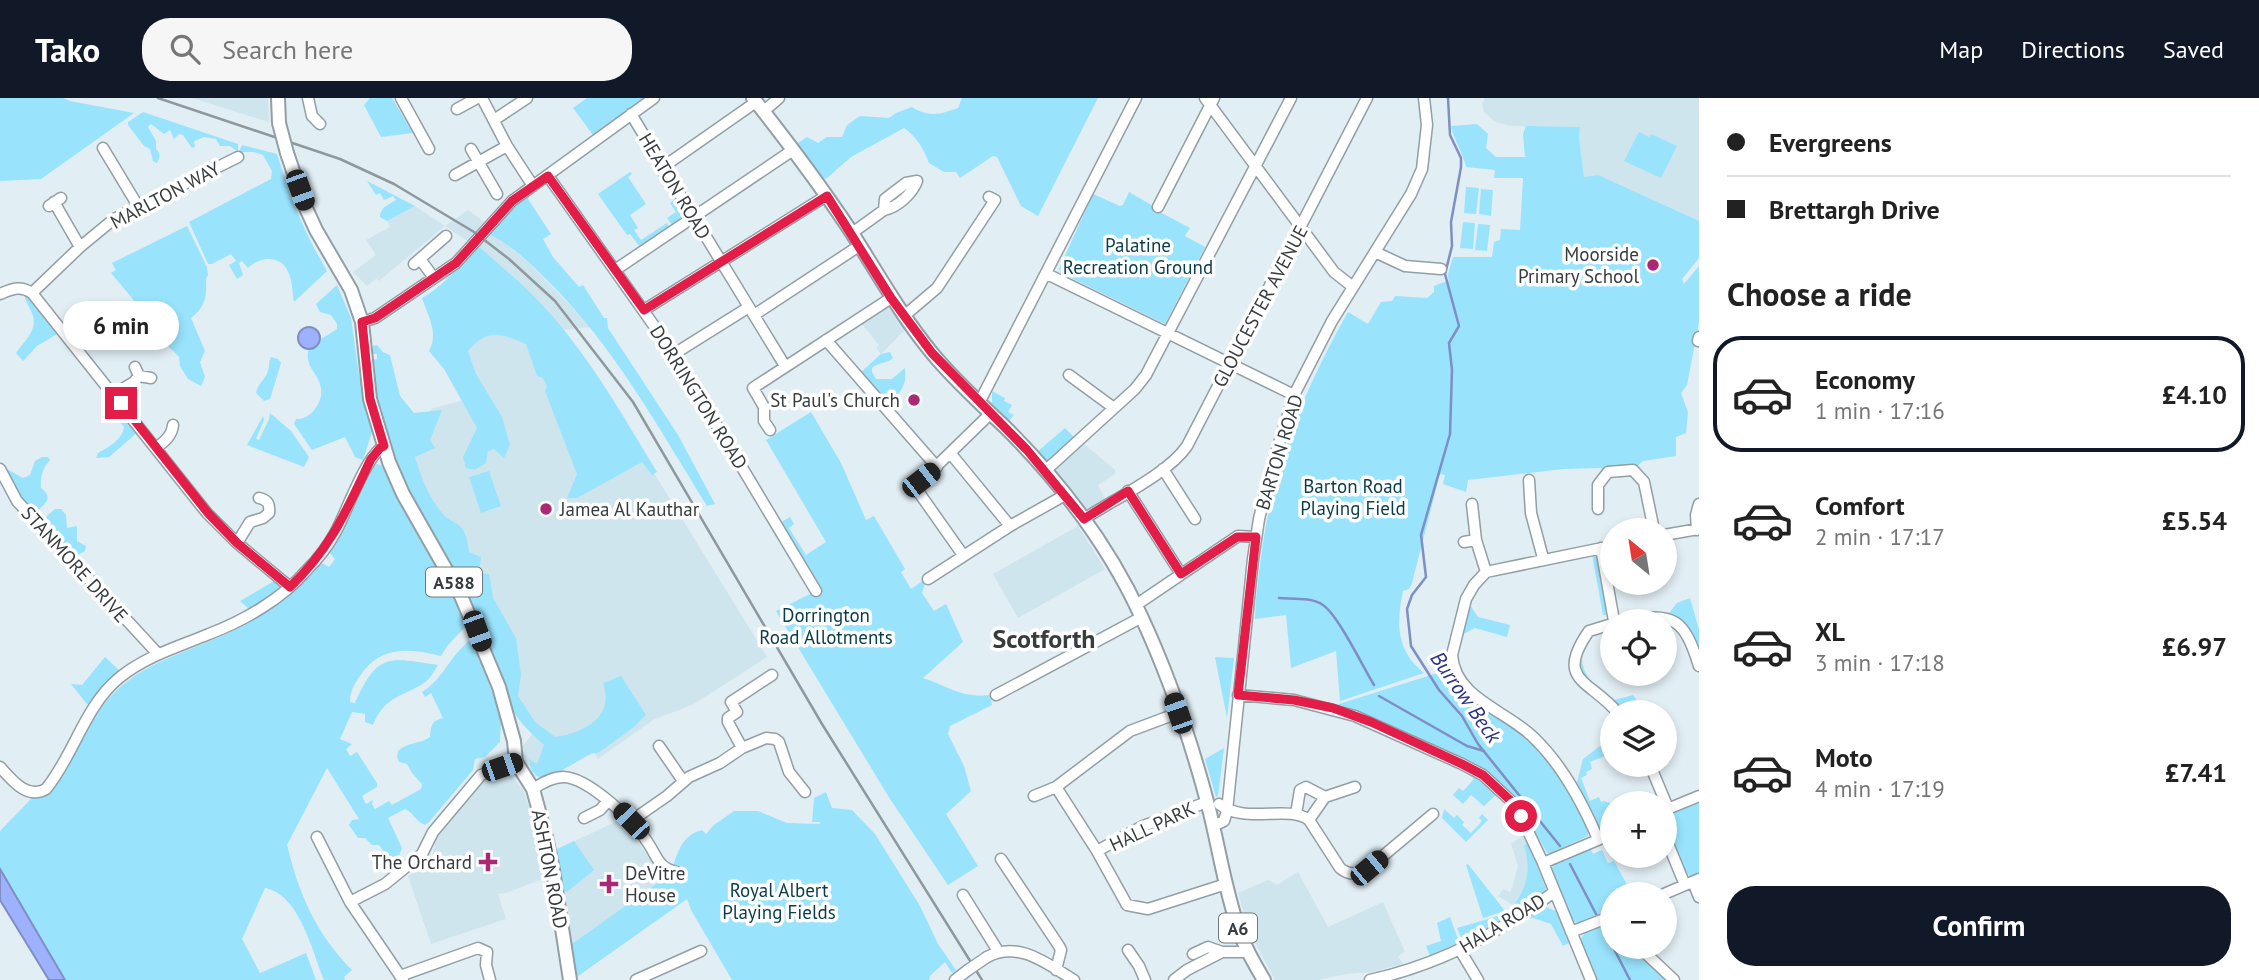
<!DOCTYPE html>
<meta charset="utf-8">
<style>
body{margin:0;font-family:"PT Sans",sans-serif;background:#f6f6f6;color:#222;height:100vh;display:flex;flex-direction:column;font-size:26px;white-space:nowrap}
*{box-sizing:border-box;margin:0}
p{font-size:23px;color:#767676}
.icon{flex:none;width:38px;height:38px;fill:none;stroke:currentColor;stroke-width:2;stroke-linecap:round;stroke-linejoin:round}
.map{position:relative;flex:1;overflow:hidden}
.side{display:flex;flex-direction:column;background:#fff;width:560px}
.side>*{flex:none}
.top-card{display:grid;align-content:center;height:154px;padding:0 28px;background:#fff}
.needle{width:46px;rotate:330deg}
.controls{position:absolute;left:1600px;top:420px;display:grid;gap:14px}
.controls a{display:grid;place-items:center;width:77px;height:77px;border-radius:50%;background:#fff;box-shadow:0 4px 10px #0003;font-size:35px}
.end{position:absolute;width:32px;height:32px;margin:-16px;border:9px solid #e11d48;background:#fff;box-shadow:0 0 0 4px #fff}
.from{border-radius:50%}
.bubble{position:absolute;height:49px;border-radius:24px;background:#fff;box-shadow:0 4px 10px #0003;font-size:23px;font-weight:700;line-height:49px;text-align:center}
.car{position:absolute;width:21px;height:42px;margin:-21px -10px;border-radius:9px;box-shadow:0 0 5px 2px #0007;background:linear-gradient(#222 24%,#8ab4d8 0 40%,#222 0 76%,#8ab4d8 0 86%,#222 0)}
.top-card b{display:flex;align-items:center;gap:24px;height:66px;font-size:26px}
.top-card b+b{border-top:2px solid #e0e0e0}
.top-card i{width:18px;height:18px;background:#222}
ul{padding:0;list-style:none}
li{display:flex;align-items:center;gap:21px;height:116px;margin:0 14px 10px;padding:0 14px;border:4px solid transparent;border-radius:28px}
li div{flex:1}
li b{display:block;font-size:26px}
li em{font-style:normal;font-weight:700}
li.on{border-color:#111827}
li>.icon{width:63px;height:63px;stroke-width:1.5}
h2{padding:0 28px;font-size:32px;line-height:84px}
.action{display:flex;gap:14px;margin-top:auto;padding:14px 28px}
.action a{flex:1;height:80px;border-radius:28px;background:#111827;color:#fff;font-size:28px;font-weight:700;line-height:80px;text-align:center}
header{display:flex;align-items:center;gap:42px;box-sizing:border-box;height:98px;padding:0 35px;background:#111827;color:#fff}
header strong{font-size:33px}
nav{display:flex;gap:38px;margin-inline-start:auto;font-size:24px}
.search{width:490px;height:63px;background:#f6f6f6;display:flex;align-items:center;gap:18px;box-sizing:border-box;padding:0 24px;border-radius:28px;color:#767676;font-size:26px}
main{display:flex;flex:1;min-height:0}
.map>svg:first-child{display:block}
</style>
<header>
<strong>Tako</strong>
<div class="search"><svg class="icon" aria-label="search" viewBox="0 0 24 24"><circle cx="10" cy="10" r="6"/><path d="M15 15l6 6"/></svg>Search here</div>
<nav><a>Map</a><a>Directions</a><a>Saved</a></nav>
</header>
<main>
<div class="map">
<svg width="1699" height="882" viewBox="0 0 1699 882">
<rect width="100%" height="100%" fill="#e1eef4"/>
<path fill="#cee5ed" d="M192,0H268L269,24Z
M1485,0H1699V160L1682,181L1684,186L1594,78L1584,79L1579,40L1580,29L1510,28L1494,23L1484,14L1482,5Z
M415,108L445,128L468,112L486,125L484,133L499,140L530,166L591,229L563,232L611,305L767,559L694,606L653,622L598,661L594,655L540,679L531,677L523,656L522,649L532,636L511,609L483,531L452,469L406,391L425,318L433,310L472,300L461,199L445,180L482,144L475,139L469,144L445,128L379,183L377,180L367,188L353,174L376,157L366,142L390,129L387,123Z
M888,209L905,232L881,256L876,250L879,247L862,226Z
M1083,345L1115,372V376L1098,387L1106,403L1088,414L1053,374V369Z
M1078,428L1105,471L1018,520L993,476Z
M502,675H509L523,692L537,731L550,778L506,795L498,796L506,821L431,846L408,778L428,767L432,760L437,736L481,682Z
M622,721L649,760L662,773L664,779L661,783L569,848L553,753Z
M1525,736L1546,790L1521,812L1498,798L1503,791L1510,794L1512,790L1518,768L1511,746Z
M1298,774L1328,829L1383,804L1405,854L1398,858L1403,866L1372,874L1345,876L1319,882H1275L1250,835L1238,795L1268,782L1277,787Z"/>
<path fill="#99e3fd" d="M0,0H63L70,3L134,15L41,81L0,83Z
M370,0H392L413,35L381,39L364,7Z
M587,0H645L593,37L573,10Z
M962,0H1098L1038,118L1021,108L997,59L993,58L960,80L956,74H944L929,65C924,51 916,38 904,30L851,59L827,80L821,82L795,47L807,39L818,45L827,39H842L847,27L860,18L889,20L896,15L912,9C929,20 941,16 958,10Z
M143,14L238,46V54L230,48H220L216,41L204,39L194,43L195,49L192,50L183,37L179,36L174,41L170,32L164,36L151,26L148,29L156,43V51C161,56 160,59 157,65L153,63L150,51L144,48L128,27V24Z
M1477,26L1488,36L1486,50L1496,59H1525L1523,36L1526,28L1580,29L1579,40L1584,79L1598,77L1699,123V160L1682,181L1684,186L1699,168V224L1687,287L1681,295L1688,314L1686,335L1676,339V358L1643,363L1632,373L1610,374L1600,370L1564,371L1468,382L1466,394L1443,386L1445,377L1440,376L1412,485L1409,491L1403,493C1396,526 1396,552 1424,575L1340,603L1336,553L1291,570L1286,517L1255,521C1255,503 1258,485 1260,467C1271,374 1302,295 1348,214L1368,226L1381,204L1392,203L1395,198L1427,200L1434,194V188L1447,183L1449,190L1448,176L1453,159H1492L1494,144L1500,142L1501,131L1520,132L1523,80H1494L1495,72L1466,69C1463,54 1454,43 1451,28Z
M1639,34L1649,39L1651,36L1677,48L1661,80L1624,63Z
M242,47L277,56C291,101 303,132 327,173L294,204C292,195 293,185 289,176C282,156 260,158 248,170L242,163L239,165L243,177L237,181L229,167L236,163L231,156L212,166H208L189,124L271,81L272,73L263,57L254,54H239Z
M659,73L687,117L672,127L667,120L676,114L670,105L674,102L656,75Z
M630,74L632,76L628,79L646,106L630,117L638,130L634,132L641,142L667,125L669,129L640,149L630,136L627,137L598,96Z
M367,83L415,108L387,123L380,119V116L383,110L396,102L393,98L384,102L380,95L376,97Z
M1466,89L1479,90L1476,116L1464,115Z
M1481,91L1493,92L1491,118L1479,116Z
M1129,94L1155,109L1154,111L1190,130L1185,138L1205,149L1165,226L1061,175L1059,171L1093,96L1120,108L1123,107Z
M530,97L528,101L551,136L543,141L553,159L579,189L583,187L604,220H607L608,230L678,337L715,406L707,408C658,329 614,248 547,182C530,165 511,147 489,136C500,120 512,106 530,97Z
M1463,124L1475,125L1473,151L1460,150Z
M1478,126L1490,127L1487,153L1475,152Z
M187,128L207,169L208,177L206,181C207,199 205,209 191,220L205,253L200,264L205,279L201,288L188,281L180,268L179,259L166,246L152,224L111,175L116,172L112,165Z
M478,148C501,168 525,188 545,210C590,259 623,318 657,374L652,377L642,364L577,400H567L577,376L545,293L547,288L543,280L537,278L526,246C500,235 487,230 468,253L476,276L502,319L510,347L504,360L494,351L488,353L486,365L475,372L466,370L463,359L477,330L444,271L429,253C439,235 428,218 422,200C442,189 463,166 478,148Z
M337,187L351,220L359,277L372,334L363,362L355,359L345,339L312,352L294,326L296,321C310,322 323,305 321,291C319,274 303,269 309,250L319,248L321,241L337,231V226L331,217L320,214L316,206Z
M25,196L29,197L59,235L37,248L23,263L16,255C25,242 40,231 31,213C28,206 25,204 25,196Z
M377,247L383,254L390,257L400,298L414,315L442,312L430,342L435,350L415,359C421,379 430,404 446,419C450,423 456,424 460,428C466,434 468,445 469,454L481,459L480,468L472,475L476,478L481,475L489,476L493,500L516,540L521,577L518,598L535,624L555,639C584,635 615,619 603,585L621,578L646,617L634,629L598,655H592L554,677L540,680L532,673L529,661L537,666L544,647C532,636 520,625 512,611C499,586 495,556 483,530C461,481 429,438 406,390C387,350 375,306 372,262L377,261V256H372L373,248Z
M890,254L893,260C886,266 879,264 872,270V274L876,281H892L905,270C907,288 901,294 888,307L861,274L881,256Z
M271,259L278,261L281,265L270,301L264,303L256,295C258,286 263,283 267,276C270,269 268,265 271,259Z
M992,293L1005,300L1004,303L1012,307L1008,314L1014,317L1009,323L992,306Z
M119,311L138,334L109,359L96,360L98,355C109,349 122,342 124,329L114,317Z
M811,314L841,365L866,422L874,418L905,471L901,474L911,491L927,480L922,495L934,513L946,506L963,544L923,580C950,589 961,600 990,597L992,607L950,628L948,636L964,668L971,693L946,716L978,768L948,787L890,701L776,513L816,493L776,427L790,419L794,426L789,430L806,457L826,444L766,342Z
M270,315L291,333L309,359L304,369L247,347L263,318L264,322L256,341L259,342L269,321Z
M1065,330L1076,341L1050,362L1045,363L1037,354Z
M42,359H48L50,362C43,370 40,378 41,390C55,400 44,407 34,416L20,398L5,370L23,380L30,377L35,363Z
M377,366L383,368L402,407L439,467L468,526L448,547L441,558C410,550 380,547 360,578C354,586 350,594 350,604L355,605C377,555 388,559 438,567C435,572 430,581 424,585C403,599 385,597 373,627L365,624V616L352,614L340,641L352,646L346,651L350,658L357,654L377,685V689L362,698L366,706L373,702L372,706L375,711L389,703L392,707L421,691L422,686L412,675L407,666L399,664L397,659L398,653C410,643 418,647 430,639C431,628 431,623 443,620L431,595L425,599L422,594C443,581 450,558 469,543L474,544L501,620L500,644L485,659L475,661L473,672L429,724L425,727C416,724 414,715 405,711L388,720L402,750L398,760L387,758L379,747H372L365,740H358L349,727L352,722L359,721L327,670L287,747C299,796 316,836 352,872L344,879L345,882H324C312,852 299,796 265,790L242,841L260,875L306,855L316,882H65L0,771V733L33,699L44,698L55,689C76,656 90,616 119,590C150,563 187,554 224,537C260,520 296,496 322,465L329,469L335,461L329,454L349,420L373,369Z
M489,373L501,408L481,415L469,379Z
M55,411H61L66,417L67,430L77,428V443L86,448L85,453L74,459L41,423Z
M1592,456L1599,458L1609,517H1603Z
M276,482L284,489L282,491L249,511L240,503Z
M1690,500L1699,532V554L1686,527L1669,515L1677,505Z
M1466,501L1478,519L1510,527L1507,539L1475,530L1458,539Z
M1580,557H1582C1581,579 1598,590 1614,602L1633,597L1645,614H1622L1579,576Z
M105,559L120,573L105,586L90,606H87L71,586L82,587Z
M1215,559L1234,560L1227,620Z
M1450,571C1466,603 1507,621 1534,646C1559,669 1574,701 1589,732L1588,738L1551,755H1547L1519,706L1505,690L1485,673L1462,660L1336,607Z
M1612,639V655L1590,664L1592,671L1586,674L1587,677L1581,680L1590,703L1599,699L1601,704L1604,703L1612,706V733L1601,737L1576,688L1583,661Z
M1224,650L1218,698L1216,699L1205,661Z
M1470,674L1497,696L1484,708L1471,697L1463,706L1453,697L1459,690L1463,693L1474,681L1468,676Z
M826,694L832,710L852,712L875,736L920,808L938,846L956,872L952,875L945,864L930,878L929,882H732L691,812L687,801L574,881L569,848L679,770L673,769C678,752 683,737 702,732L706,736L714,727L734,713H758L787,725L820,726V724H812L814,700Z
M1699,702V778L1691,779L1686,774L1664,724L1668,716Z
M1444,711L1454,720L1457,717L1464,724L1462,727L1471,735L1482,723L1479,720L1482,716L1488,722L1466,744L1442,720Z
M574,743L594,772L567,794L564,793L553,753Z
M1528,745L1546,790L1543,797L1521,812L1514,807C1528,788 1531,770 1524,747Z
M1590,749L1593,756L1602,752L1608,765L1614,763L1631,794L1612,796V815L1580,827L1571,821L1550,773L1556,763Z
M1468,766L1505,813L1483,820L1466,767Z
M1546,809L1556,813L1569,845L1563,848L1551,826L1533,820L1524,822L1540,810Z
M1505,816C1498,829 1475,838 1462,842L1457,830Z
M1450,819L1459,844L1430,858L1426,848L1441,843L1437,825Z
M1612,824V849H1635L1652,868L1669,882H1596L1580,842L1585,835Z"/>
<path fill="#9eb1fc" stroke="#7f8ec3" stroke-width="2" d="M298 240a11 11 0 1 1 22 0a11 11 0 1 1-22 0Z
M0,771L65,882H49L0,802Z"/>
<g fill="none" stroke-linecap="round" stroke-linejoin="round">
<path stroke="#7f8ec3" stroke-width="2.5" d="M1448,0L1450,37L1461,60V69L1451,124L1452,148L1445,176L1459,228L1449,245L1452,272L1450,336L1421,437L1426,479L1412,497L1407,511L1411,548L1439,592L1462,618L1478,646L1560,748
M1279,500C1293,501 1312,499 1323,507C1338,517 1363,569 1374,587
M1379,598L1467,648L1484,653
M1570,766L1596,816
M1603,829L1612,846
M1613,849L1630,882"/>
<defs>
<path id="minor" d="M308,0L312,18L320,26
M401,0L429,51
M482,0L507,48L533,88
M1205,0L1334,174L1353,189
M457,11L477,0
M764,13L779,0
M631,16L785,268
M494,22L527,0
M103,50L138,108
M471,51L497,96
M663,69L756,4
M455,77L507,48
M548,78L674,256L816,493
M54,104L80,149
M49,108L61,100
M1158,109L1214,0
M852,135L884,112C898,109 912,96 917,83L906,85L885,101L884,112
M1375,154L1405,168L1441,171
M420,161L434,180
M414,166L446,138
M615,172L793,52
M1047,176L1294,297
M32,195L80,149L114,121L238,59
M0,196C12,191 20,187 32,195L207,415L237,445L290,489
M644,212L826,98
M754,217L859,148
M904,218L937,190L995,102L989,99
M362,224L375,220L456,165L512,103L654,0
M826,242L937,369
M1698,243L1699,239
M72,245L97,227L93,216
M674,256L749,209
M135,269L139,278
M1069,277L1114,310
M114,296L134,284L139,278L151,280
M979,305L1136,0
M770,332L764,323V309L753,290L891,200
M156,350C164,344 172,338 173,327
M951,356L1010,428
M0,371L17,403L158,556
M1163,371L1195,421
M1045,373L1135,291L1146,277L1291,0
M1529,382L1531,415L1543,460
M1128,393L1181,476
M1472,406L1476,442L1486,474
M1598,411V387L1608,374L1633,372L1644,384L1654,432
M1084,421C1114,401 1168,376 1187,348L1367,0
M1697,432L1696,417L1699,406
M1664,437L1699,431
M1464,444L1476,442
M237,445L250,424L263,420L269,415C270,406 268,402 259,400
M1601,450L1614,523
M963,457L915,389L990,316
M928,481L1010,428L1065,397
M1136,507L1238,438L1256,439
M1624,523C1674,514 1684,520 1699,568
M1612,526L1589,533C1554,583 1590,582 1617,614
M996,597L1142,519
M1238,597L1294,602L1355,618L1462,666L1483,677L1511,703L1521,718L1543,765L1591,882
M659,648L683,683
M742,650L728,624V620L737,614L731,604L772,577
M1650,667L1668,710
M0,669C12,682 27,702 46,691C74,657 84,609 119,580C146,558 178,549 209,536C243,523 282,501 306,473C317,462 328,448 335,435C346,416 366,357 384,348
M1056,689L1097,753L1127,807L1148,811L1226,786
M533,691C542,685 552,679 563,679C588,679 635,724 648,745C658,760 658,770 677,774
M1034,698L1056,689L1130,633L1178,615
M1325,699L1355,689
M1219,706C1245,727 1288,706 1309,722L1340,770C1347,776 1356,777 1365,773L1433,716
M1665,712L1699,698
M1296,716L1300,692L1306,689L1325,699L1309,722
M584,720L600,712L608,703
M631,723L667,698L689,679L720,665L742,650L766,640L775,641L779,644L789,674L805,694
M1213,728L1224,723L1227,713L1253,461L1259,421L1273,365L1294,297L1332,223L1411,96L1422,71L1427,27L1424,0
M1664,736L1685,787
M317,739L350,804L403,882
M1598,741C1582,704 1562,666 1532,638C1505,612 1455,600 1452,557L1466,501L1474,487L1486,474L1612,448
M1097,753L1143,728L1207,704
M1001,761L1059,848L1061,852L1056,872
M1543,765L1612,736
M1693,784L1699,799
M1664,796L1699,781
M963,797L998,853
M350,804L385,786L422,756L433,734L481,677L516,664
M1571,834L1612,818
M1639,849L1674,882
M1128,852L1139,868L1145,882
M1460,852L1478,882
M1193,856L1208,849L1222,854
M987,859C1019,842 1047,866 1074,882
M400,878L478,850L487,854L486,867L490,882
M636,882L701,853
M955,882L968,872
M1174,882L1187,872L1222,854H1248
M1370,882C1439,867 1498,836 1554,794"/>
<path id="major" d="M278,0L279,25
M753,0C787,43 820,87 850,132C877,174 900,216 932,255C954,282 981,306 1006,330C1060,384 1109,448 1141,518C1169,578 1191,643 1208,707C1219,749 1225,794 1240,835C1246,852 1255,867 1264,882
M287,55L305,108L316,132L351,192L362,224L370,301L389,364L403,396L461,498L499,589L514,643L516,664L533,691L546,739L553,772L570,882"/>
</defs>
<use href="#minor" stroke="#929fa4" stroke-width="13"/>
<use href="#major" stroke="#929fa4" stroke-width="16"/>
<use href="#minor" stroke="#fff" stroke-width="10"/>
<use href="#major" stroke="#fff" stroke-width="12"/>
<path stroke="#8f989c" stroke-width="2.5" d="M158,0L340,61L394,86L474,134L509,161L555,203L633,304L822,626L982,882"/>
<defs>
<path id="minor-bridge" d="M968,872L987,859"/>
<path id="major-bridge" d="M279,25L287,55"/>
</defs>
<use href="#minor-bridge" stroke="#929fa4" stroke-width="13" stroke-linecap="butt"/>
<use href="#major-bridge" stroke="#929fa4" stroke-width="16" stroke-linecap="butt"/>
<use href="#minor-bridge" stroke="#fff" stroke-width="10"/>
<use href="#major-bridge" stroke="#fff" stroke-width="12"/>
</g>
<g fill="none" stroke-linecap="round" stroke-linejoin="round">
<path stroke="#e11d48" stroke-width="9" d="M121,305L208,415L237,445L290,489C332,449 347,411 371,361L380,350L384,348L370,301L362,224L375,220L456,165L512,103L548,78L644,212L827,98L891,200L932,255L1027,352L1084,421L1128,393L1181,476L1237,439H1256L1238,597L1294,602L1333,610L1371,624L1462,666L1483,677L1511,703L1521,718"/>
</g>
<g fill="#aa2874" stroke="#fff" stroke-width="2.5">
<circle cx="1653" cy="167" r="7"/>
<circle cx="914" cy="302" r="7"/>
<circle cx="546" cy="411" r="7"/>
<path d="M484.5 753.5h7v7h7v7h-7v7h-7v-7h-7v-7h7z"/>
<path d="M605.5 775.5h7v7h7v7h-7v7h-7v-7h-7v-7h7z"/>
</g>
<g text-anchor="middle" dominant-baseline="central" stroke-width="7" stroke-linejoin="round" paint-order="stroke">
<g fill="#fff" stroke="#737678" stroke-width="2">
<rect x="426" y="469.5" width="56" height="29" rx="5"/>
<rect x="1219" y="815.5" width="38" height="29" rx="5"/>
</g>
<g font-size="18" font-weight="bold" fill="#373c3e">
<text x="454" y="484">A588</text>
<text x="1238" y="830">A6</text>
</g>
<g font-size="19" fill="#373c3e" stroke="#fff">
<text transform="translate(675 88) rotate(59)">HEATON ROAD</text>
<text transform="translate(165 97) rotate(-28)">MARLTON WAY</text>
<text transform="translate(1260 208) rotate(-62)">GLOUCESTER AVENUE</text>
<text transform="translate(699 299) rotate(58)">DORRINGTON ROAD</text>
<text transform="translate(1279 354) rotate(-73)">BARTON ROAD</text>
<text transform="translate(75 466) rotate(48)">STANMORE DRIVE</text>
<text transform="translate(1152 728) rotate(-25)">HALL PARK</text>
<text transform="translate(550 771) rotate(79)">ASHTON ROAD</text>
<text transform="translate(1502 825) rotate(-31)">HALA ROAD</text>
</g>
<g font-size="19" fill="#093c4a" stroke="#fff">
<text x="1138" y="147">Palatine<tspan x="1138" dy="22">Recreation Ground</tspan></text>
<text x="1353" y="388">Barton Road<tspan x="1353" dy="22">Playing Field</tspan></text>
<text x="826" y="517">Dorrington<tspan x="826" dy="22">Road Allotments</tspan></text>
<text x="779" y="792">Royal Albert<tspan x="779" dy="22">Playing Fields</tspan></text>
</g>
<g font-size="19" fill="#373c3e" stroke="#fff" text-anchor="end">
<text x="1639" y="156">Moorside<tspan x="1639" dy="22">Primary School</tspan></text>
<text x="900" y="302">St Paul's Church</text>
<text x="560" y="411" text-anchor="start">Jamea Al Kauthar</text>
<text x="472" y="764">The Orchard</text>
<text x="625" y="775" text-anchor="start">DeVitre<tspan x="625" dy="22">House</tspan></text>
</g>
<g font-size="21" font-style="italic" fill="#293286" stroke="#fff">
<text transform="translate(1466 599) rotate(55)">Burrow Beck</text>
</g>
<g font-size="26" font-weight="bold" fill="#373c3e" stroke="#fff">
<text x="1044" y="540">Scotforth</text>
</g>
</g>
</svg>
<div class="controls">
<a><svg class="needle" viewBox="-14 -14 28 28"><path d="M0-13l5 13h-10z" fill="#e53935"/><path d="M0 13l5-13h-10z" fill="#767676"/></svg></a>
<a><svg class="icon" aria-label="locate" viewBox="0 0 24 24"><circle cx="12" cy="12" r="6"/><path d="M12 2v4M12 18v4M2 12h4M18 12h4"/></svg></a>
<a><svg class="icon" aria-label="layers" viewBox="0 0 24 24"><path d="M12 4l9 5-9 5-9-5zM3 14l9 5 9-5"/></svg></a>
<a>+</a>
<a>−</a>
</div>
<i class="end from" style="left:1521px;top:718px"></i>
<i class="end" style="left:121px;top:305px"></i>
<div class="bubble" style="left:63px;top:203px;width:116px">6 min</div>
<i class="car" style="left:300px;top:92px;rotate:160deg"></i>
<i class="car" style="left:921px;top:382px;rotate:52deg"></i>
<i class="car" style="left:477px;top:533px;rotate:160deg"></i>
<i class="car" style="left:1178px;top:615px;rotate:341deg"></i>
<i class="car" style="left:502px;top:669px;rotate:71deg"></i>
<i class="car" style="left:631px;top:723px;rotate:316deg"></i>
<i class="car" style="left:1369px;top:770px;rotate:50deg"></i>
</div>
<section class="side">
<div class="top-card">
<b><i class="from"></i>Evergreens</b>
<b><i></i>Brettargh Drive</b>
</div>
<h2>Choose a ride</h2>
<ul>
<li class="on"><svg class="icon" aria-label="car" viewBox="0 0 24 24"><path d="M5 17H2v-5l4-1 3-4h7l3 4 3 1v5h-3M9 17h6M6 11h13"/><circle cx="7" cy="17" r="2"/><circle cx="17" cy="17" r="2"/></svg><div><b>Economy</b><p>1 min · 17:16</p></div><em>£4.10</em></li>
<li><svg class="icon" aria-label="car" viewBox="0 0 24 24"><path d="M5 17H2v-5l4-1 3-4h7l3 4 3 1v5h-3M9 17h6M6 11h13"/><circle cx="7" cy="17" r="2"/><circle cx="17" cy="17" r="2"/></svg><div><b>Comfort</b><p>2 min · 17:17</p></div><em>£5.54</em></li>
<li><svg class="icon" aria-label="car" viewBox="0 0 24 24"><path d="M5 17H2v-5l4-1 3-4h7l3 4 3 1v5h-3M9 17h6M6 11h13"/><circle cx="7" cy="17" r="2"/><circle cx="17" cy="17" r="2"/></svg><div><b>XL</b><p>3 min · 17:18</p></div><em>£6.97</em></li>
<li><svg class="icon" aria-label="car" viewBox="0 0 24 24"><path d="M5 17H2v-5l4-1 3-4h7l3 4 3 1v5h-3M9 17h6M6 11h13"/><circle cx="7" cy="17" r="2"/><circle cx="17" cy="17" r="2"/></svg><div><b>Moto</b><p>4 min · 17:19</p></div><em>£7.41</em></li>
</ul>
<div class="action"><a>Confirm</a></div>
</section>
</main>
